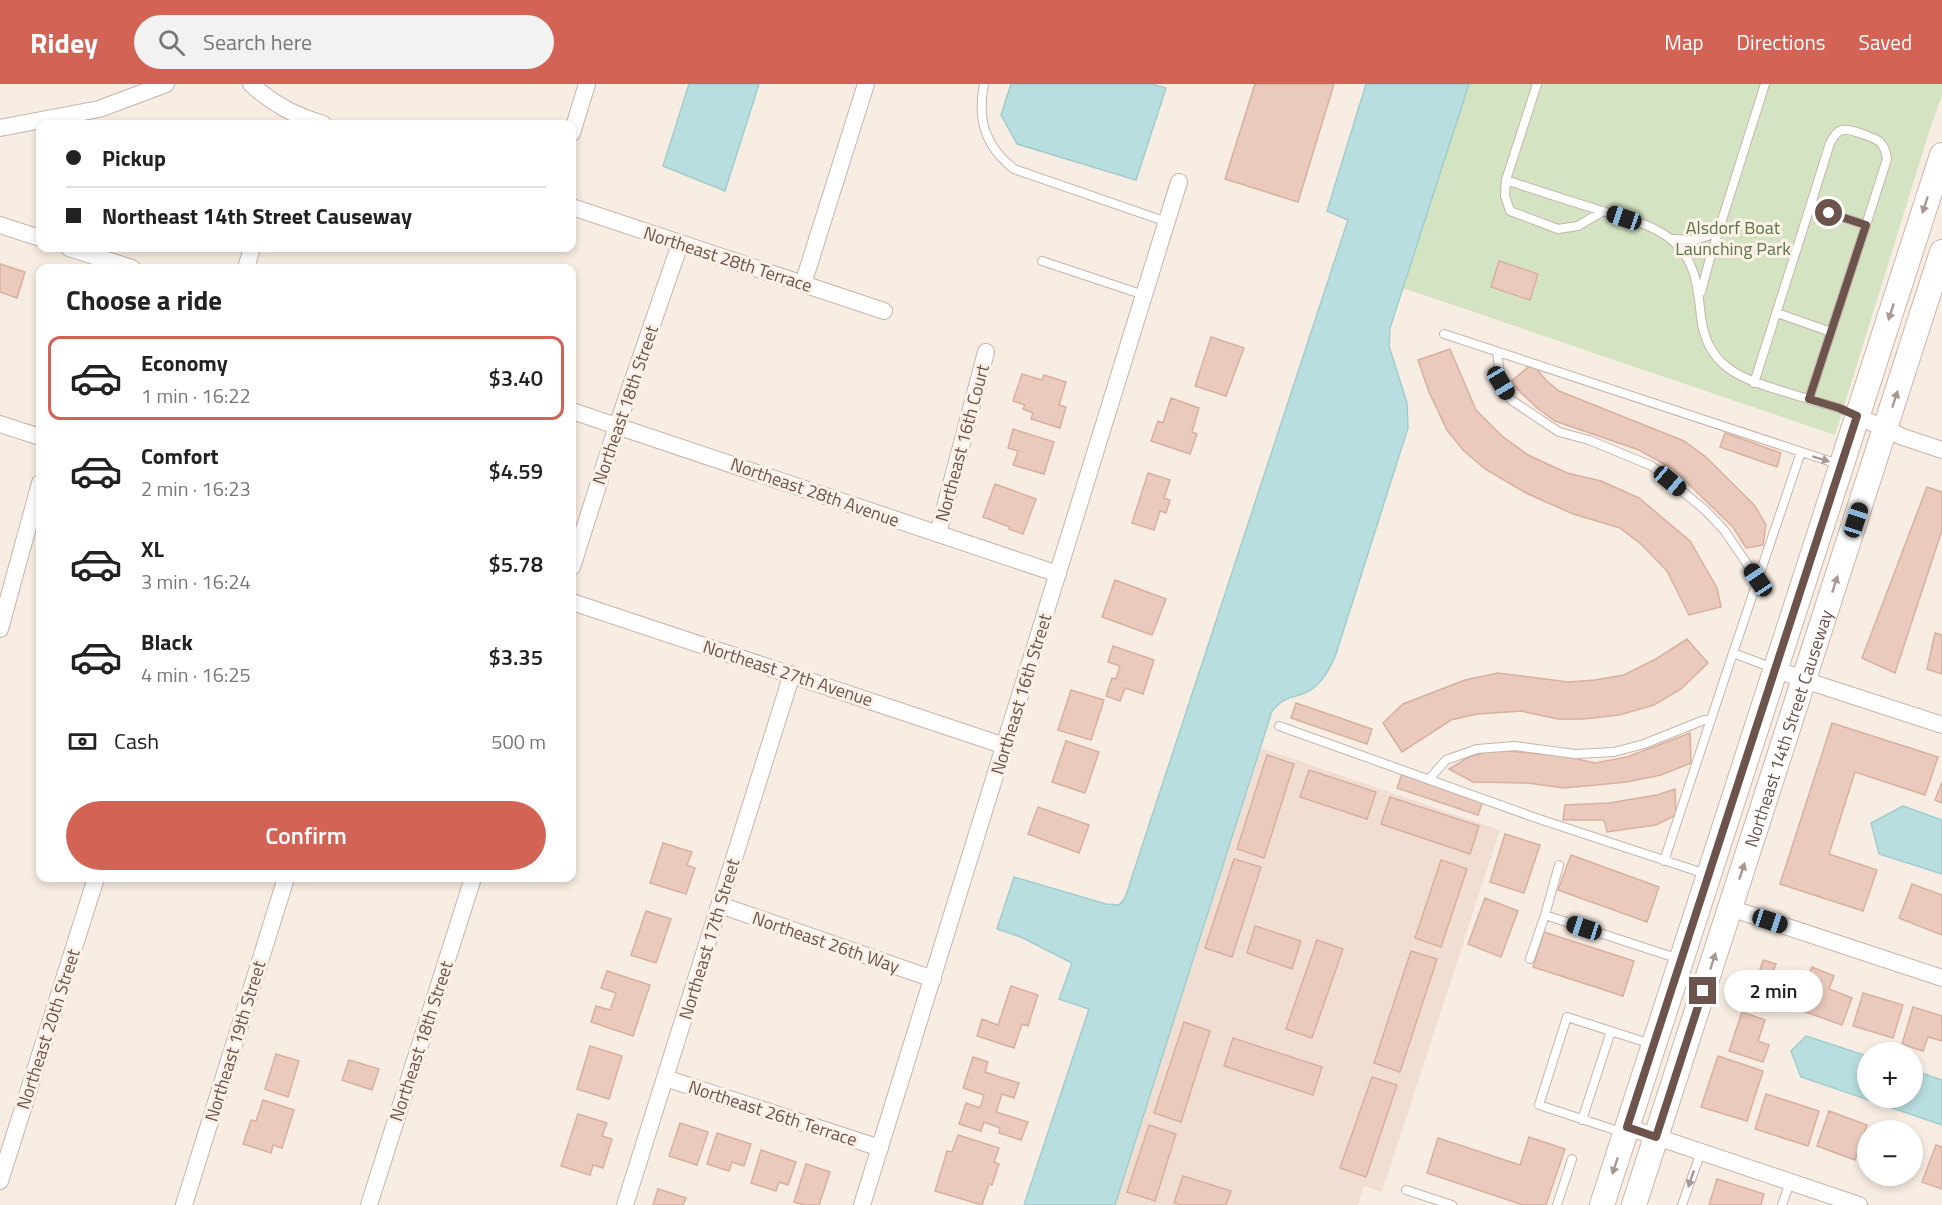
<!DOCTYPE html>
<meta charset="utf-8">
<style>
body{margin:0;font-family:"Titillium Web",sans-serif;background:#f2f2f2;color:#222;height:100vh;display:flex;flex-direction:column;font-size:22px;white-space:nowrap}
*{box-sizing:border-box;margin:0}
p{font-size:20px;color:#767676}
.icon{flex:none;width:33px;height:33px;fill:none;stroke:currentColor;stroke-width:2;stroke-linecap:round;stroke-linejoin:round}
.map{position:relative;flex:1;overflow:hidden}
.details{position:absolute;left:36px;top:180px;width:540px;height:618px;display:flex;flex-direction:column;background:#fff;border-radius:12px;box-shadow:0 3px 9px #0003}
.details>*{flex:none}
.guide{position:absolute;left:36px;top:36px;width:540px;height:132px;border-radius:12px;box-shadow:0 3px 9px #0003;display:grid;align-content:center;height:132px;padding:0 30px;background:#fff}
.controls{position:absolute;left:1857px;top:958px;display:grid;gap:12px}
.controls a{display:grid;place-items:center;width:66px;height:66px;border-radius:50%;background:#fff;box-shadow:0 3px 9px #0003;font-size:30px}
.end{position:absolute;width:27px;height:27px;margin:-14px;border:8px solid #6c534c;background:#fff;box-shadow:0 0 0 3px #fff}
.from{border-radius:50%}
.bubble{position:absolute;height:42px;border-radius:21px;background:#fff;box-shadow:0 3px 9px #0003;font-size:20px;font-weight:600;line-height:42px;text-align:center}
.car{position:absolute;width:18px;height:36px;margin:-18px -9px;border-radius:8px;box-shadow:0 0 4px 2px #0007;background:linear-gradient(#222 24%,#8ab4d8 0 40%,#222 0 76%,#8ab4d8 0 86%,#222 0)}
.guide b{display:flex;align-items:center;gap:21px;height:57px;font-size:22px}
.guide b+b{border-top:2px solid #e0e0e0}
.guide i{width:15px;height:15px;background:#222}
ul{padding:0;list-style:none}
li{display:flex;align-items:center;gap:18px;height:84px;margin:0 12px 9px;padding:0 18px;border:3px solid transparent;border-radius:12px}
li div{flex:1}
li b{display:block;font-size:22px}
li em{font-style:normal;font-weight:600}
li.active{border-color:#d36355}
li>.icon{width:54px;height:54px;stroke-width:1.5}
h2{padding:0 30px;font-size:27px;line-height:72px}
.pay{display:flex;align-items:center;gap:15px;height:66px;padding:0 30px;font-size:22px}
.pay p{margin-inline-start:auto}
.primary-button{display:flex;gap:12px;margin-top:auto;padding:12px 30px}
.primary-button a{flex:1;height:69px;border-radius:36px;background:#d36355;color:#fff;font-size:24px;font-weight:600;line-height:69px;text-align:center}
header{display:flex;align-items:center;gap:36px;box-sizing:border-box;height:84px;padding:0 30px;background:#d36355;color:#fff}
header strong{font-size:28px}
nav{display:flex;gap:33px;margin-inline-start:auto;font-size:21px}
.search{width:420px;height:54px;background:#f2f2f2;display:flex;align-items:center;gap:15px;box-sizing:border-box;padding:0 21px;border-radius:33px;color:#767676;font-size:22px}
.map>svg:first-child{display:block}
</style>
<header>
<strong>Ridey</strong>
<div class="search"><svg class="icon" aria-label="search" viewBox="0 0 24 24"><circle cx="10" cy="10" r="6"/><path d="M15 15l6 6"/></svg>Search here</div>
<nav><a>Map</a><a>Directions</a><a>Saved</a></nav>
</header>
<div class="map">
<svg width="1942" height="1121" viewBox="0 0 1942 1121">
<rect width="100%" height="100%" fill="#f8ede2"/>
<path fill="#efded1" d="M1261,664L1500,746L1382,1108L1364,1102L1358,1121H1115Z"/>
<path fill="#d4e3c2" d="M1469,0H1942V12L1931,42L1835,351L1403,204Z"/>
<path fill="#b9dedf" stroke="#a1cdcf" stroke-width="1.5" d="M689,0H759L725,107L663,82Z
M1011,0H1152L1166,4L1136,96L1017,60L1001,31Z
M1366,0H1469L1390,244L1389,262L1407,319L1408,344L1335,573C1329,586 1322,599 1309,607C1291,616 1287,610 1272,627L1115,1121H1024L1089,925L1059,915L1072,879L1023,854L997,845L1014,793L1106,820L1119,821L1125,814L1348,136L1327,127Z
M1903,722L1942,736V790L1879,770L1871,739Z
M1806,952L1867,972L1868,1014H1912L1913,986L1942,996V1041L1801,993L1791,967Z"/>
<path fill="#eacabd" stroke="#daaf9f" stroke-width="1.5" d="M1255,0H1334L1298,118L1225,95Z
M1499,177L1538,190L1530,216L1491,203Z
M0,180L25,188L17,214L0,208Z
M1211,253L1244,264L1226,312L1195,302Z
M1450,265L1476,326L1502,352L1528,371L1567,389L1601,397L1639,414L1690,457L1717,504L1721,523L1689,531L1667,487L1642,461L1620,444L1573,430L1526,409L1485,385L1463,366L1447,346L1429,308L1418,276Z
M1532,280L1547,297L1559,307L1684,357L1706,373L1755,422L1766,441L1763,461L1746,464L1733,443L1673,385L1639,366L1555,337L1537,324L1510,298Z
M1022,290L1042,296L1044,291L1066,298L1059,321L1066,323L1060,344L1031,335L1033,329L1023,325L1025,321L1013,317Z
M1171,314L1199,324L1192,348L1197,350L1190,370L1151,357L1158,337L1163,339Z
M1013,345L1054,358L1044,390L1013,381L1018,367L1008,364Z
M1725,349L1781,369L1777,383L1720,363Z
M1148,389L1170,396L1164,414L1170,416L1166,429L1160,427L1154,446L1132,439Z
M995,400L1036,415L1023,450L1009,445L1010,443L983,433Z
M1927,403L1942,408V446L1895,589L1862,574Z
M1115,496L1166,515L1152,551L1102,533Z
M1935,549L1942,551V590L1927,585Z
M1687,555L1708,579L1681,605L1654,621L1619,631L1583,635H1558L1521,627L1477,630L1451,636L1402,668L1383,639L1403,620L1465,596L1498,589L1568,598L1595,596L1624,591L1656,575Z
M1113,562L1154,576L1143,610L1125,604L1120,617L1106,612L1112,594L1116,595L1120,582L1108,578Z
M1071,606L1104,616L1091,656L1058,646Z
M1296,619L1372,645L1367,660L1291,634Z
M1832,639L1938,673L1925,711L1855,688L1829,770L1877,786L1863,827L1780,800Z
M1690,649L1691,679L1661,691L1627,698L1564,704L1528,699L1473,698L1449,685L1469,673L1496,666L1564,672L1595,679L1627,673Z
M1066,657L1099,668L1085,709L1052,698Z
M1267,671L1294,680L1264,774L1237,765Z
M1309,686L1376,708L1367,735L1300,713Z
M1402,690L1483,717L1478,731L1397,704Z
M1942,698V719L1935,716Z
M1675,705L1676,731L1656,741L1607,748L1604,736H1563L1565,721L1609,719L1657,711Z
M1390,713L1479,742L1470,770L1381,740Z
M1038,723L1089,741L1079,769L1028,750Z
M1505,750L1540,761L1524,809L1490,798Z
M663,759L692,768L687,781L695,784L686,810L650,799Z
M1571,771L1659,803L1647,838L1558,806Z
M1234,775L1261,783L1232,873L1205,864Z
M1441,776L1467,785L1441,863L1415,854Z
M1912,800L1942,811V851L1899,834Z
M1485,814L1518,827L1501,873L1468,860Z
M646,827L671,835L656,879L631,871Z
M1255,842L1301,857L1292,885L1247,869Z
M1544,848L1634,877L1623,912L1533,883Z
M1317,856L1343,865L1312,954L1286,945Z
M1411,867L1437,875L1400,988L1374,979Z
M1763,876L1776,880L1773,887L1796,894L1790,914L1778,910L1776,916L1753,908Z
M1812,883L1834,892L1829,905L1852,914L1842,941L1797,925Z
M607,887L650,901L633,952L591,938L596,922L610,926L616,909L601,904Z
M1011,902L1038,911L1028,942L1022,940L1014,964L977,952L982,935L998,941Z
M1863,909L1903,921L1893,954L1853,942Z
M1913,923L1942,932V957L1928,953L1923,967L1902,960Z
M1742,928L1765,936L1758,957L1769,961L1763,978L1729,967Z
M1184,938L1210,947L1181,1038L1154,1029Z
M1233,954L1322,983L1313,1011L1224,982Z
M590,962L622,972L609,1015L577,1005Z
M276,970L299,977L288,1013L265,1005Z
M1718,972L1763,987L1747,1037L1701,1023Z
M973,973L988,978L985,988L1019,999L1014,1014L1002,1010L996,1028L1028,1038L1021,1056L999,1049L1000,1044L984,1038L981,1047L959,1040L966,1019L980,1024L984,1011L963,1004Z
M349,976L379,985L372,1006L342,996Z
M1372,993L1397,1001L1366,1093L1340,1084Z
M1766,1010L1819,1027L1808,1062L1755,1045Z
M263,1016L294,1026L282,1064L273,1061L271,1069L243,1060L251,1036L256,1037Z
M1829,1027L1867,1041L1855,1076L1817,1062Z
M578,1030L607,1039L602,1052L612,1055L603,1084L593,1081L590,1091L561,1082Z
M680,1039L708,1048L697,1081L669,1072Z
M1149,1041L1176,1050L1155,1117L1127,1108Z
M717,1049L751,1060L744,1082L732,1078L729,1087L707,1080Z
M958,1051L999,1064L994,1078L999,1080L992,1101L989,1100L982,1121L935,1107L947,1067L952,1068Z
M1529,1053L1565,1065L1546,1121H1523L1427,1089L1438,1054L1520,1081Z
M1936,1061L1942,1063V1105L1922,1098Z
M761,1066L796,1078L788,1101L779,1098L776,1107L751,1099Z
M806,1080L830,1088L819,1121H804L794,1118Z
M1183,1092L1231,1107L1226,1121H1182L1174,1119Z
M1717,1095L1764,1110L1761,1121H1709Z
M658,1105L686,1114L683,1121H653Z"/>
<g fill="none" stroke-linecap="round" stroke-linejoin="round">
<defs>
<path id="service" d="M984,0C977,36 985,62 1014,85L1167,138
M1537,0L1506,96C1538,107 1570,117 1602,127C1625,134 1656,141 1674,158C1696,178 1698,204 1701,233C1707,283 1740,294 1782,307C1801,313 1820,319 1839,324L1854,331
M1506,96L1505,112L1510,127L1558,145L1578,142L1603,127
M1810,123L1830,59C1833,54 1836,47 1843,46C1849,44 1875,54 1880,58C1885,63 1886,69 1887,75L1866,141
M1672,155L1695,156L1717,149
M1042,177L1144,211
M1701,208L1710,174L1765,0
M1777,229L1831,248
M1444,250L1841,381
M1497,268L1501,299L1511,316L1559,348L1589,356L1652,382L1705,426L1724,446L1758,496
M1754,299L1810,123L1866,141L1809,315
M1773,584L1733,569L1801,368
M1279,642L1539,735L1706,790
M1429,695L1446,676L1477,665L1515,662L1575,670L1614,668L1644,660L1704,636H1711
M1664,777L1733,569
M1545,831L1559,781
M1530,875L1545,831L1679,875
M1582,1036L1611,947
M1624,1049L1539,1021L1567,933L1651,960
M1406,1106L1452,1121
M1557,1121L1572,1075
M1682,1121L1701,1068
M1782,1121L1790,1098"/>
<path id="minor" d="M251,0C274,21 294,31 323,40
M0,44L99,25L166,0
M572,49L587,0
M572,123L884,227
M0,141L40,154
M69,164L132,184
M246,184L252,164
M803,200L866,0
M572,327L1058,490
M1857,332L1903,353L1942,366
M0,340L40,353
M938,450L986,268
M572,483L617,342L680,160
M572,518L1005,662
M0,545L40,399
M1776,585L1804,596L1942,641
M720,821L933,895
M1730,824L1942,894
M665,994L880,1064
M1627,1043L1859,1121
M0,1097L96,794
M184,1121L286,794
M369,1121L473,794
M625,1121L792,590
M862,1121L1179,98"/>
<g id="secondary">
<path d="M1602,1121L1942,71"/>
<path id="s1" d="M1634,1121L1942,168"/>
</g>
</defs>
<use href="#service" stroke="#c7b4ab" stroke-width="10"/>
<use href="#minor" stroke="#c7b4ab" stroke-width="18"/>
<use href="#secondary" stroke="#ccb5ab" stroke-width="26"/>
<use href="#service" stroke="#fff" stroke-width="8"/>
<use href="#minor" stroke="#fff" stroke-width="16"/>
<use href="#secondary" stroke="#fff" stroke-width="24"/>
</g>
<defs><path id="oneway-solid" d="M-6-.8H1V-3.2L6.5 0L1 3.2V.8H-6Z" transform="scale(1.5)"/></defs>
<g fill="#a79894">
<use href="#oneway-solid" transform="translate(1925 121) rotate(108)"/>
<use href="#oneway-solid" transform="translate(1891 228) rotate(108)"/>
<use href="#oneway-solid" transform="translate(1895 315) rotate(-72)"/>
<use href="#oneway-solid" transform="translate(1821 375) rotate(17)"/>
<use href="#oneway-solid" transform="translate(1835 500) rotate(-72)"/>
<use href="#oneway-solid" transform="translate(1742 787) rotate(-72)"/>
<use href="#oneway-solid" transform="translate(1713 877) rotate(-72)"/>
<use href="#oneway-solid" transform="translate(1615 1082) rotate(108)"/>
<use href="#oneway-solid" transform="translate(1691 1095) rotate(109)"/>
</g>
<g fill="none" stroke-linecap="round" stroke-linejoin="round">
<path stroke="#6c534c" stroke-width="8" d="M1703,907L1656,1053L1627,1043L1857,332L1839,324L1809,315L1866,141L1829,129"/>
</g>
<g text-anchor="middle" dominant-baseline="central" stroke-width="6" stroke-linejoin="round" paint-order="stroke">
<g font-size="18" fill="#5b7649" stroke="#fcf1e7">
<text x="1733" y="143">Alsdorf Boat<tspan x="1733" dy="21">Launching Park</tspan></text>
</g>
<g font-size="18" fill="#6c534c" stroke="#fcf1e7">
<text transform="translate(728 175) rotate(18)">Northeast 28th Terrace</text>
<text transform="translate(625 321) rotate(-71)">Northeast 18th Street</text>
<text transform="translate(962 359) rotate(-75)">Northeast 16th Court</text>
<text transform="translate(815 408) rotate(19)">Northeast 28th Avenue</text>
<text transform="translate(788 589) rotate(18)">Northeast 27th Avenue</text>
<text transform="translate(1021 610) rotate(-73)">Northeast 16th Street</text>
<text stroke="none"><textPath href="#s1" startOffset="501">Northeast 14th Street Causeway</textPath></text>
<text transform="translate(709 855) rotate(-73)">Northeast 17th Street</text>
<text transform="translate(826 858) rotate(19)">Northeast 26th Way</text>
<text transform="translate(48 945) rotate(-72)">Northeast 20th Street</text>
<text transform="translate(235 957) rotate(-73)">Northeast 19th Street</text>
<text transform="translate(421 957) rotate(-72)">Northeast 18th Street</text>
<text transform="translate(773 1029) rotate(18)">Northeast 26th Terrace</text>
</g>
</g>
</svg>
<div class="controls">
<a>+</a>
<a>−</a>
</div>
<i class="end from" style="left:1829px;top:129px"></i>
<i class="end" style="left:1703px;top:907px"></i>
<div class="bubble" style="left:1724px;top:886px;width:99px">2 min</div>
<i class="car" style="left:1624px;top:134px;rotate:289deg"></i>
<i class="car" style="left:1501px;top:299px;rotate:149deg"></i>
<i class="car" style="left:1670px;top:397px;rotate:130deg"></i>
<i class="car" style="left:1856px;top:436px;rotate:18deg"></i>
<i class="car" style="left:1758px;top:496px;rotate:326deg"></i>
<i class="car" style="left:1770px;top:837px;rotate:108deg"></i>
<i class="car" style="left:1584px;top:844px;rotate:288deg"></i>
<div class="guide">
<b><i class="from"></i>Pickup</b>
<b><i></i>Northeast 14th Street Causeway</b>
</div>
<section class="details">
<h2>Choose a ride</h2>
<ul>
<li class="active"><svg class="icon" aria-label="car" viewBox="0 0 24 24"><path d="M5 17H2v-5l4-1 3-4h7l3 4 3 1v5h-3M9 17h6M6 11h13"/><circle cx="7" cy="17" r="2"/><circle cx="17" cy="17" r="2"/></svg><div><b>Economy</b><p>1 min · 16:22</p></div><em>$3.40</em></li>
<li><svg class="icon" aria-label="car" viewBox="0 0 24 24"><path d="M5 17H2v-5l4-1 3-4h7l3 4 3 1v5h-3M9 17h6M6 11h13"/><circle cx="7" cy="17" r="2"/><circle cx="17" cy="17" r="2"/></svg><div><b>Comfort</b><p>2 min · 16:23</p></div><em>$4.59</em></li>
<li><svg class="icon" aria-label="car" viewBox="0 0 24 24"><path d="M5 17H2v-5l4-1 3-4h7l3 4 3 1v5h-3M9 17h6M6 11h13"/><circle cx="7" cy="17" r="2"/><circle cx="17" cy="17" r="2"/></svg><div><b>XL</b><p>3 min · 16:24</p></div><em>$5.78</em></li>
<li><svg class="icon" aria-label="car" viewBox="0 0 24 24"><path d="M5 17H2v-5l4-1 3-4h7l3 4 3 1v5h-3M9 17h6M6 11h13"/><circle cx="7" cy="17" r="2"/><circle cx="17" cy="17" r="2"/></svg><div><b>Black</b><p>4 min · 16:25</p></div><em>$3.35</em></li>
</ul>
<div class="pay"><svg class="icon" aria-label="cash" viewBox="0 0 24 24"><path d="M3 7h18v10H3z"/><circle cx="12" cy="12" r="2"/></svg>Cash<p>500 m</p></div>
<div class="primary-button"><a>Confirm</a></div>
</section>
</div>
